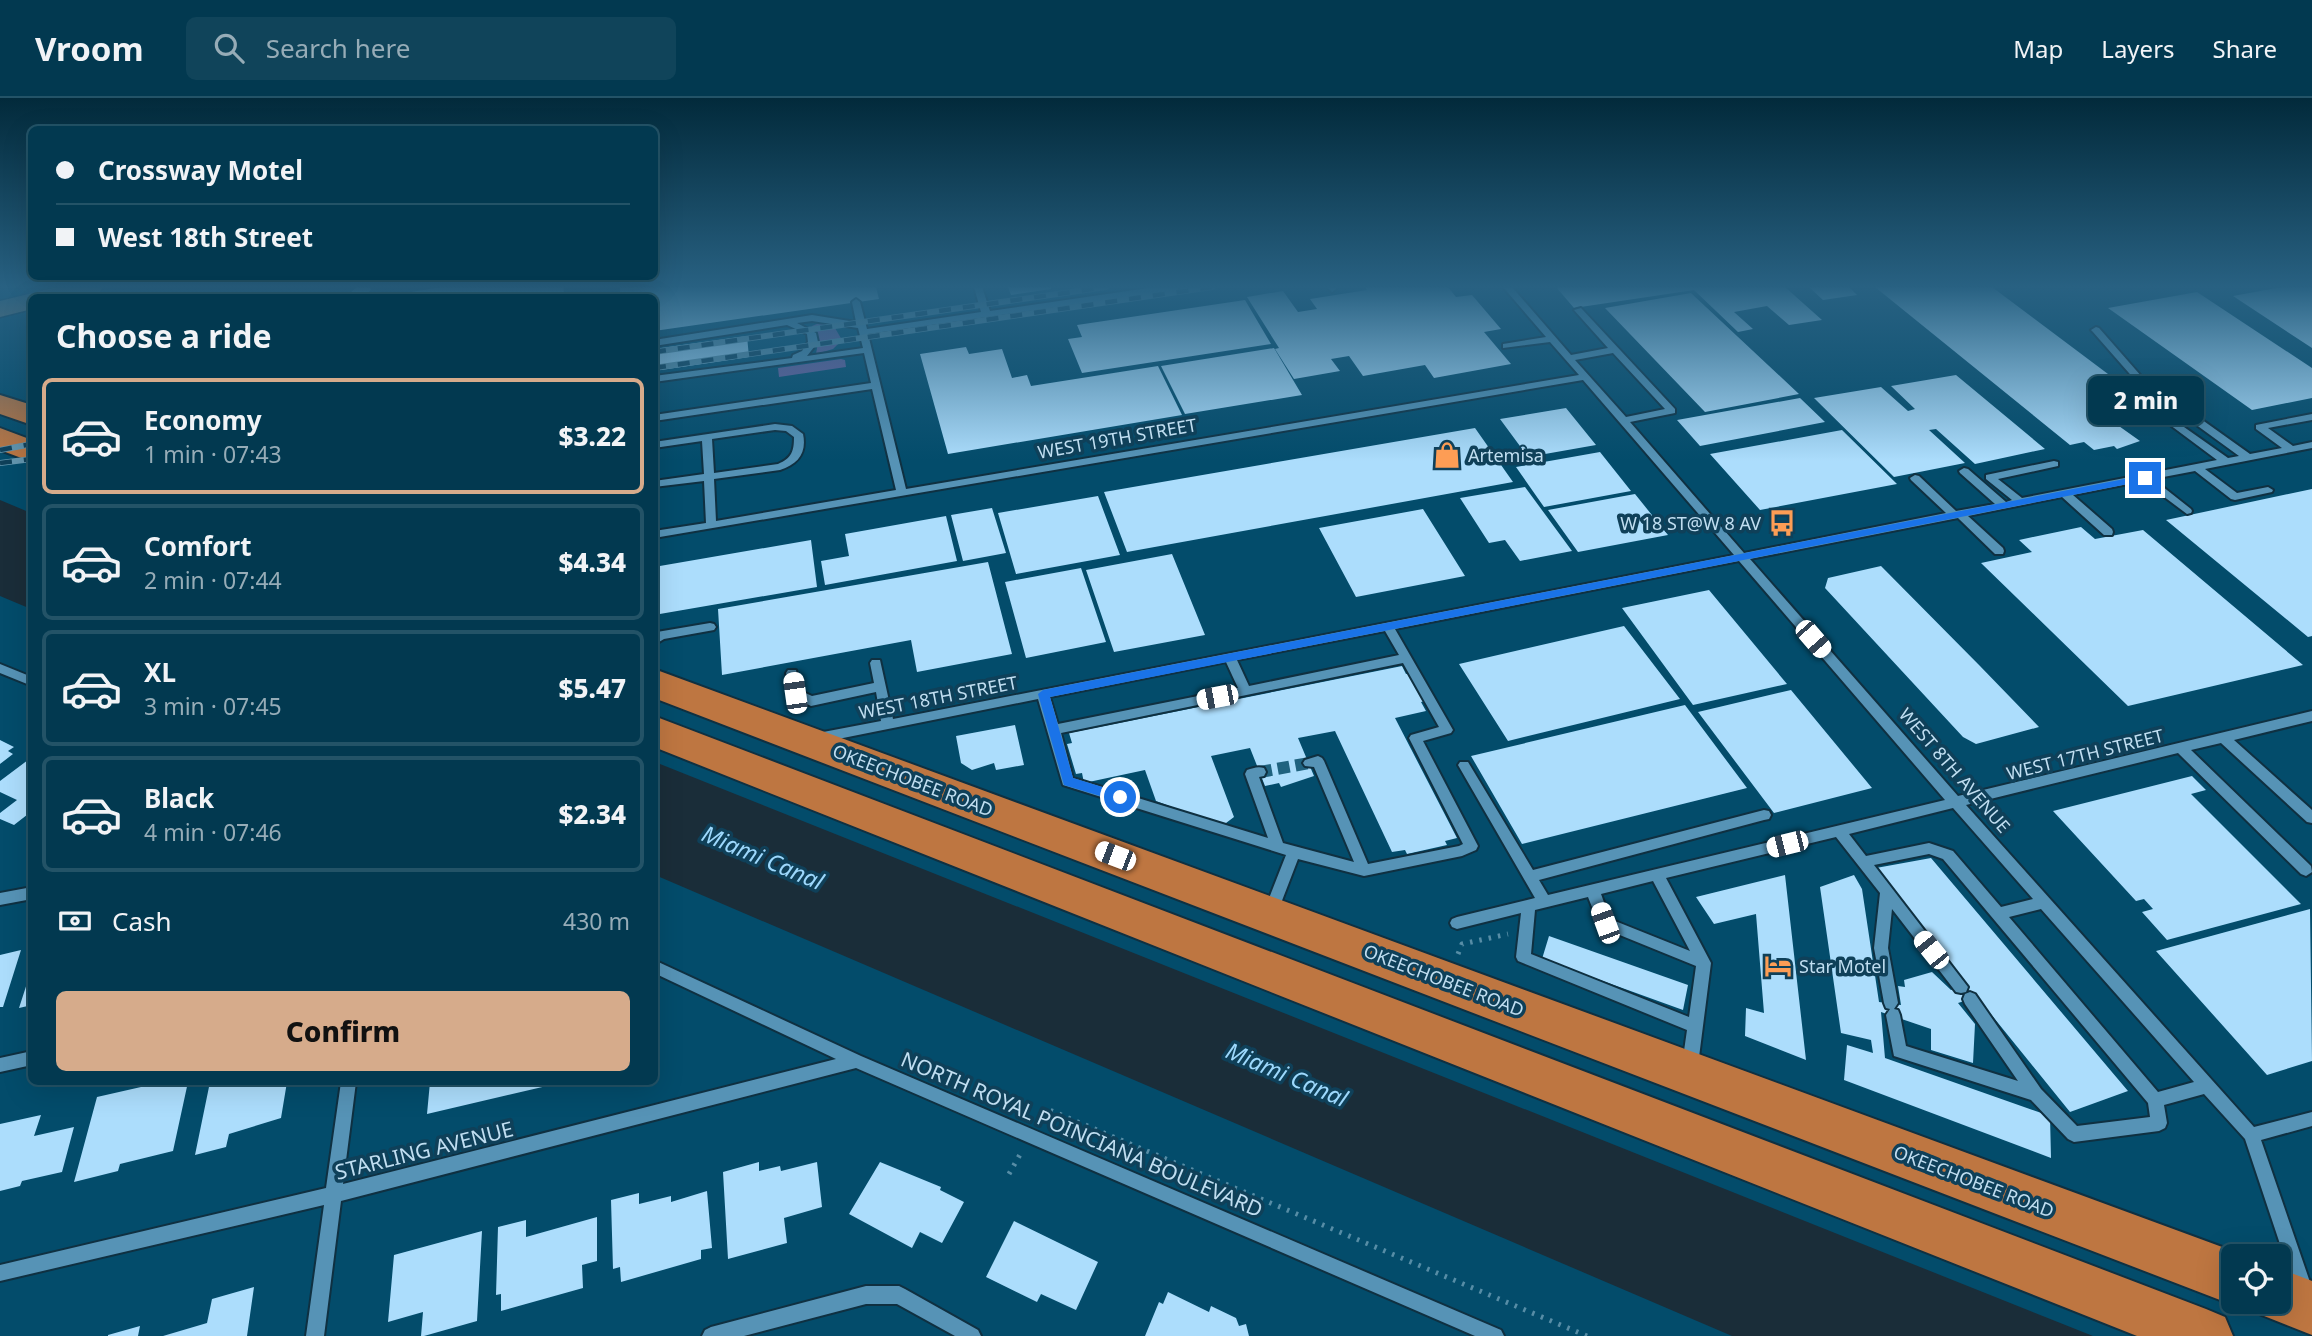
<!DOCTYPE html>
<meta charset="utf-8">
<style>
body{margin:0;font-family:"Noto Sans",sans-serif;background:#10445a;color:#f1f3f6;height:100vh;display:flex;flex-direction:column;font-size:26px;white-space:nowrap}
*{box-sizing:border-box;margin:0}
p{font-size:23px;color:#96acb7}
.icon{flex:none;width:38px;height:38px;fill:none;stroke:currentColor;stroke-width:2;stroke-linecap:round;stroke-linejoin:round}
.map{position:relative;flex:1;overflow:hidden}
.panel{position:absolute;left:28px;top:196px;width:630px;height:791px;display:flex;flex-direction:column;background:#023950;border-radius:10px;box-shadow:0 7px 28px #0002,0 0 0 2px #235367}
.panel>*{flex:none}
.guide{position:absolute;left:28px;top:28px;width:630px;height:154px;border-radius:10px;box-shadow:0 7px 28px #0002,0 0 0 2px #235367;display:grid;align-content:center;height:154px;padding:0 28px;background:#023950}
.buttons{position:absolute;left:2221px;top:1146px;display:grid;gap:14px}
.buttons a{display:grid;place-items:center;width:70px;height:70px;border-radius:10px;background:#023950;box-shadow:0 7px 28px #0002,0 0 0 2px #235367;font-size:35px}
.end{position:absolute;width:32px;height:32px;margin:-16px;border:9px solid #1a73e8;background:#fff;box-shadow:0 0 0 4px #fff}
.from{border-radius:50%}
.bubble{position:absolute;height:49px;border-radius:10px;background:#023950;box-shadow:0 7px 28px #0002,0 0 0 2px #235367;font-size:23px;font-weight:800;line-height:49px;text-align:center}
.car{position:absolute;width:21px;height:42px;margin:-21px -10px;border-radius:9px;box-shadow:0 0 5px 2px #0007;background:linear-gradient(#fff 24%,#345 0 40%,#fff 0 76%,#345 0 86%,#fff 0)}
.guide b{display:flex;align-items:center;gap:24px;height:66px;font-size:26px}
.guide b+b{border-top:2px solid #235367}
.guide i{width:18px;height:18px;background:#f1f3f6}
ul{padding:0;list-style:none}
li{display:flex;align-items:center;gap:21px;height:116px;margin:0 14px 10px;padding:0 14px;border:4px solid #235367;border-radius:10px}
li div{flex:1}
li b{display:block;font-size:26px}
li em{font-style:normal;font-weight:800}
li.active{border-color:#d6ab8b}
li>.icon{width:63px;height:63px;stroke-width:1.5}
h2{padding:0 28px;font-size:32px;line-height:84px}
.pay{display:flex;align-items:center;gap:18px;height:77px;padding:0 28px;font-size:26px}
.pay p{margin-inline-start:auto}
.primary-button{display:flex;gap:14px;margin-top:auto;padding:14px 28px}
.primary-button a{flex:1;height:80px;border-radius:10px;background:#d6ab8b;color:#111;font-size:28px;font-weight:800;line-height:80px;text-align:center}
header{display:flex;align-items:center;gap:42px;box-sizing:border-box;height:98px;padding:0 35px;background:#023950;border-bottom:2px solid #235367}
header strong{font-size:33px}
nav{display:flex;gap:38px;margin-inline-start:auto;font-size:24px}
.search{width:490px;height:63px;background:#10445a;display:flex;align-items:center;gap:18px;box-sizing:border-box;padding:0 24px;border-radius:10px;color:#96acb7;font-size:26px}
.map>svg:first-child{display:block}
</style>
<header>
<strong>Vroom</strong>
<div class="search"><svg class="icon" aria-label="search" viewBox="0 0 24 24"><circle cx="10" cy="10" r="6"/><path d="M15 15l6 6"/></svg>Search here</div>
<nav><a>Map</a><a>Layers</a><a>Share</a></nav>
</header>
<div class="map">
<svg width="2312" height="1238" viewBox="0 0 2312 1238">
<rect width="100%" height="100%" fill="#034c6b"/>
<path fill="#7362a2" d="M819,225L835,230L842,242L833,251L816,256L818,244L812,228Z
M841,261L845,262L846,269L779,279L778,270Z"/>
<path fill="#1a2d39" d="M0,402L31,415V511L0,498Z
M654,664H655L2093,1238H1732L655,777Z"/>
<path fill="#acddfc" d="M357,189H370L371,192L361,200H356L350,195Z
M441,189H564L563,200H376Z
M620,189H876L879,201L654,233V200H601L620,195Z
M1008,189H1051V191L1011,197Z
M1365,189H1448L1456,199L1472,197L1501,231L1484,234L1511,266L1434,280L1425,267L1363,278L1349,258L1331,261L1340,273L1294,281L1275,251L1279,250L1247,199L1283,193L1298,214L1317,211L1310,201L1367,192Z
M1556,189H1785L1822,222L1789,227L1767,208L1734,214L1753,231L1738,234L1694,192L1574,210Z
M1809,189H1849L1857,197L1823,202Z
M1875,189H1992L2148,306L2102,316L2140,343L2117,351L2114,348L2094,352L2084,344L2070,347Z
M2282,189H2312V250L2233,198Z
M2197,194L2312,270V300L2252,312L2108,210Z
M1691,195L1799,296L1705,314L1605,210Z
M1245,202L1271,246L1082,275L1068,241L1082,239L1077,227Z
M747,238L749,259L654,273V251Z
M966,249L969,256L1002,251L1012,280L1027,277L1031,288L1158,268L1182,317L948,356L920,256Z
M1274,250L1302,297L1185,316L1161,268Z
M1956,277L2045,351L1975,366L1936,331L1929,332L1965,365L1894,379L1814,300L1881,289L1908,313L1915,311L1891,288Z
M1800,300L1825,324L1700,348L1677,322Z
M1566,310L1596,347L1528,359L1500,321Z
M1475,330L1513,384L1127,454L1104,394Z
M1842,332L1897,386L1760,412L1710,356Z
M1600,354L1631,393L1544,409L1516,369Z
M1525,389L1572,453L1520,463L1505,442L1489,445L1460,400Z
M2312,391V538L2308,539L2166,422Z
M1635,396L1668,437L1578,454L1548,412Z
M1098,398L1120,457L1016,476L998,415Z
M992,410L1006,455L963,463L951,417Z
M1423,411L1465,478L1356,499L1319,430Z
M946,418L957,463L825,487L821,463L849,458L845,436Z
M2081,429L2095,441L2143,432L2303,567L2128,608L1981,465L2032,454L2019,442Z
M811,442L817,489L654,517V469Z
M1172,456L1205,537L1114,554L1086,472Z
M988,464L1012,556L917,574L911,542L722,577L718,511Z
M1881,468L1980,568L2039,629L1976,646L1963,639L1825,490L1828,480Z
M1081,470L1106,544L1026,560L1005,484Z
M1709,492L1787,586L1693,607L1622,510Z
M1624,528L1680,601L1508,643L1459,566Z
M1402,568L1406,576L1411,575L1426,603L1421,604L1426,613L1395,620L1457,740L1445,743L1447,747L1407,756L1405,752L1392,754L1335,633L1298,640L1314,678L1281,689L1279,685L1265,688L1250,650L1211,658L1234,719L1222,728L1156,703L1145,672L1084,685L1082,675L1076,676L1067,646L1072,645L1069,635Z
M1791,592L1872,690L1774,715L1698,614Z
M1685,607L1747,690L1522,746L1471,658Z
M1015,627L1024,667L996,672L994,665L972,672L961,665L956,638Z
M0,642L14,649L8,653L13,656L0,666Z
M32,659V713L14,727L0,721V715L17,702L0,694V683Z
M2192,678L2206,692L2191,696L2301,806L2167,842L2142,814L2153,811L2144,801L2136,803L2053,713Z
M1931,760L2128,993L2070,1014L1977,899L1958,905L1975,926L1973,965L1931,952V931L1881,914L1885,960L2050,1018L2051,1060L1844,982L1847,947L1873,955L1871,942L1841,935L1820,789L1854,777L1862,791L1879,904L1901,907L1898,888L1905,889L1904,882L1932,874L1951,892L1968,887L1876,770Z
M1785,777L1806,962L1745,938L1746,910L1764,915L1756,816L1714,826L1696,799Z
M2310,811L2312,963L2267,977L2156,853Z
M1549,838L1688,887L1683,912L1542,861Z
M21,852L3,909H0V857Z
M31,873L32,907L19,910Z
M163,984H188L173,1053L120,1066L118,1073L74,1084L97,999Z
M210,984H287L281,1020L229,1036L226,1049L195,1057Z
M430,984H551V987L427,1016Z
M41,1017L34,1038L74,1029L62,1074L22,1083L20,1088L0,1093V1026Z
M759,1064V1073L780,1068L781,1073L817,1064L822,1109L784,1120L787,1145L728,1161L723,1074Z
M880,1064L941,1089L940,1092L964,1104L942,1145L920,1134L912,1150L849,1116Z
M707,1093L712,1150L701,1152V1161L621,1184L620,1169L613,1171L611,1102L639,1095V1106L671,1098V1104Z
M597,1119V1163L582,1167L583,1190L501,1213V1196L496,1197L498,1129L526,1122V1139Z
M1014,1123L1098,1164L1076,1212L1041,1196L1037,1204L986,1179Z
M482,1133L477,1223L424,1238H421L423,1214L388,1224L394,1157Z
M254,1189L247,1238H163L207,1225L212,1201Z
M1168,1194L1209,1214L1211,1208L1236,1220L1239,1228L1246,1226L1249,1238H1145L1159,1204L1163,1206Z
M140,1228L138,1238H108V1237Z"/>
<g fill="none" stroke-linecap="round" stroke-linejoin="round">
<path stroke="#1f627f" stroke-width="12" stroke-dasharray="12 6" stroke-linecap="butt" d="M1260,674L1309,665"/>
<defs>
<path id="minor" d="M974,189H982L990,213L1155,189H1180L1176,192L868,236L906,391L1579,277L1550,244L1503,250V246L1546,239L1503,189H1512L1571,257L1608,250L1574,212L1581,210L1675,311V315L1630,324L1744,455L1946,415L1911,382L1910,380L1915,377L1919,378L1956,413L1995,406L1960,375L1959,373L1964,370L1968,371L2006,404L2012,402L1986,381V377L2054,363L2058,364V368L1998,381L2022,400L2217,362L2154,315V311L2157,310L2228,360L2239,358L2136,283L2093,234L2091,232L2096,229L2099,230L2142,279L2250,356L2282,350L2256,331V327L2312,316V322L2268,330L2293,348L2312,344V350L2205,371L2237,395L2268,389L2273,392L2272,394L2235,402L2231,401L2195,373L2153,381L2191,411L2192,413L2191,415L2187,416L2143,383L2073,397L2112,431L2113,434L2112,437H2104L2062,399L1968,418L2003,450L2004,453L2003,456H1995L1958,420L1750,461L1958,698L2312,613V623L2234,642L2312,712V725L2307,724L2221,645L2191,652L2311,768L2312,774L2306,778L2301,776L2178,655L1966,707L2254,1029L2312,1014V1028L2261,1042L2312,1190V1224L2306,1221L2303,1215L2245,1041L2204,996L2164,1007L2167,1025L2165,1030L2159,1033L2074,1044L2068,1041L2031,1002L1894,958L1886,917L1890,911L1886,910L1884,905L1874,850L1880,795L1836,739L1666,780L1711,865L1698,967L1695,972L1690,974L1685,972L1682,967L1687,932L1518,863L1516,859L1521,815L1457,831L1452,829L1450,825L1452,821L1457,819L1535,800L1458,667L1460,664H1468L1533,772L1764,712L1769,713L1771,717L1769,721L1764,722L1539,782L1548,797L1945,702L1739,463L1395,531L1453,632L1451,635L1423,643L1478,748L1476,752L1462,758L1364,778L1298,761L1278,813L1276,817L1271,819L1266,817L1264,813L1286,757L1063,687L1038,601L818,645L814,643L812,640L814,637L818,635L881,623L876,594L811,608L791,598L786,575L788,572H796L801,593L812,598L874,585L870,565L872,562H880L893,621L1734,457L1583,282L654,440V433L706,425L704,383L654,389V383L704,376L702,343L654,350V344L775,326L792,328L803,336C807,355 798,366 780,372L714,381L716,423L896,392L872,291L654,323V317L871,285L864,255L654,284V278L792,260L793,257L802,253L808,244L807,236L787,227L654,248V242L812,217L856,224L852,204L856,201L860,204L867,231L981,214ZM812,223L858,230L863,250L807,258L818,244L816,235L797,225ZM1613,255L1665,311L1626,319L1575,262ZM775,332L786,333L794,339C794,353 792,360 778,366L714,375L712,341ZM1385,533L1399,557L1249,588L1237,562ZM1226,564L1238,590L1058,626L1050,599ZM1403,565L1439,629L1411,637L1409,640L1463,746L1459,748L1368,766L1324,663L1322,660L1318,658L1305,662L1303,665L1305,668L1314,669L1354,764L1283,745L1259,679L1264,678L1266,674L1264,670C1258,668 1253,670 1247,672L1245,676L1268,740L1073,680L1061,635ZM1953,710L2033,801L2001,809L1953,753L1929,745L1866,758L1849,736ZM1929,756L1943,761L2148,1005L2150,1019L2077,1028L2041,991L1975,896L1970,894L1965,896L1963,901L1965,906L2018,983L1906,948L1900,917L1898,912L1894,911L1898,905L1888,850L1892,811L1956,894L1961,895L1966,894L1968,889L1874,767ZM1653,783L1690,853L1610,821L1601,796ZM1588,799L1600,829L1696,868L1689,919L1531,856L1535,812ZM2041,811L2194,984L2158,994L2009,819Z
M1327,189H1336V191L1332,194Z
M710,525L714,526L716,529L714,532L664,541L654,547V536L657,534Z
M0,566L32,579V588L0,575Z
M32,789V801L0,807V795Z
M654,862L861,958L1501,1232L1504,1238H1475L856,970L341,1103L324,1238H306L324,1107L0,1183V1167L326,1090L341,984H356L343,1086L836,961L654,875Z
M32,953V967L0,974V960Z
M866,1188H899L905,1191L978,1232L981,1238H955L897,1206H866L744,1238H702L705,1232L711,1229Z"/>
<path id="major" d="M57,189H103L99,195L80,200H32V211L0,219V203Z"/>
<path id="highway" d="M0,297L32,307V327L0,316Z
M0,330L32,342V364L0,352Z
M654,571L2233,1153L2245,1158H2233V1204H2239L2233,1207L654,600Z
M654,618L2206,1211L2225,1219L2233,1238H2137L654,649Z
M2278,1170L2312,1183V1237L2259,1216L2254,1204H2278Z"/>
</defs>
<use href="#minor" stroke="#0f3041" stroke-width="4"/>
<use href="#major" stroke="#0f3041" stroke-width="3"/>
<use href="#highway" stroke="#0f3041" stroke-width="4"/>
<path stroke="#578da6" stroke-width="5" stroke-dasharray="2.5 7" stroke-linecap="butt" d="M1458,856L1462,846L1508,836
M1039,1024L1047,1011L1587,1238
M1009,1076L1022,1053"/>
<use href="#minor" fill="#5693b6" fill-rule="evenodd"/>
<use href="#major" fill="#948270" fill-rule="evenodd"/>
<use href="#highway" fill="#be7641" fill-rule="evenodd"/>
<defs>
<path id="rail" d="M654,254L1106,189
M654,270L1212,189
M0,352L32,346
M0,365L32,361"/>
</defs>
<use href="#rail" stroke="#6396af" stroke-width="6"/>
<use href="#rail" stroke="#0f4059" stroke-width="4.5" stroke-dasharray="12" stroke-linecap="butt"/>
</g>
<linearGradient id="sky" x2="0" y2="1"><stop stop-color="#022a3b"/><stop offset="0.52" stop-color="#286182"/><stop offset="1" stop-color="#286182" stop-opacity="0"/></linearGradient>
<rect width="2312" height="363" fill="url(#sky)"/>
<path fill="#1a73e8" d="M2145,377H2148V382L1050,599L1073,680L1125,696L1126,699L1120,704L1064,687L1038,596L1043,592Z"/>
<defs>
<symbol id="shop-bare" viewBox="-9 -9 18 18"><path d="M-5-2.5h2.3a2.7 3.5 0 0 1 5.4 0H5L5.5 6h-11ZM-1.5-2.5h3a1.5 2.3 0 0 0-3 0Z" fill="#fd9d55" stroke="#0f4059" stroke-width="2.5" paint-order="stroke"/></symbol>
<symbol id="bus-bare" viewBox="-9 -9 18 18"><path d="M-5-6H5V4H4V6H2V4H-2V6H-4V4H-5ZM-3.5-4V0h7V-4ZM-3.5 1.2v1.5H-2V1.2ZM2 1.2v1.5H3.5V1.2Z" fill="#fd9d55" stroke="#0f4059" stroke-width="2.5" paint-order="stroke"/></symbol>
<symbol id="hotel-bare" viewBox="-9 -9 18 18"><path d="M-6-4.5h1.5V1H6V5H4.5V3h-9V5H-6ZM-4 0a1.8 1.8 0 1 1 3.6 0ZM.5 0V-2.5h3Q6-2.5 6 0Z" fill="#fd9d55" stroke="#0f4059" stroke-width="2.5" paint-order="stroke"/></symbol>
</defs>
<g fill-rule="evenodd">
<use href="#shop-bare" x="1428" y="338" width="38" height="38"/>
<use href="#bus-bare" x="1763" y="406" width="38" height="38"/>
<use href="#hotel-bare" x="1759" y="849" width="38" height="38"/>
</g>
<g text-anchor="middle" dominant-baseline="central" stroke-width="7" stroke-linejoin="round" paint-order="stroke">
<g font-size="18" fill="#c0def1" stroke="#0f4059">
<text transform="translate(1117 340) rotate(-10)">WEST 19TH STREET</text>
<text transform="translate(938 599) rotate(-11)">WEST 18TH STREET</text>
<text transform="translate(2085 656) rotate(-14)">WEST 17TH STREET</text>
<text transform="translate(1955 672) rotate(49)">WEST 8TH AVENUE</text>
<text transform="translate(913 682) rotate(21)">OKEECHOBEE ROAD</text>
<text transform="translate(1444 882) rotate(21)">OKEECHOBEE ROAD</text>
<text transform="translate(1974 1083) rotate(21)">OKEECHOBEE ROAD</text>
</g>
<g font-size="18" fill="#c0def1" stroke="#0f4059" text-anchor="start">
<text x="1468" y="357">Artemisa</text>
<text x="1761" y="425" text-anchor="end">W 18 ST@W 8 AV</text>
<text x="1799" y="868">Star Motel</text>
</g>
<g font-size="21" fill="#c0def1" stroke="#0f4059">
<text transform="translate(1082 1036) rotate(23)">NORTH ROYAL POINCIANA BOULEVARD</text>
<text transform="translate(424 1052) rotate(-14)">STARLING AVENUE</text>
</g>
<g font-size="23" font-style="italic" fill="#9dd8fc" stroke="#0f4059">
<text transform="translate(763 759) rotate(23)">Miami Canal</text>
<text transform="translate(1287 976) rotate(23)">Miami Canal</text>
</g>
</g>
</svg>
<div class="buttons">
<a><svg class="icon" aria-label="locate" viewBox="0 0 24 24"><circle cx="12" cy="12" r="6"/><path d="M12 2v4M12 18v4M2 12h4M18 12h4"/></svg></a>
</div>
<i class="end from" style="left:1120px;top:699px"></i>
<i class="end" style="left:2145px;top:380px"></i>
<div class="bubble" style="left:2088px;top:278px;width:116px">2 min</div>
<i class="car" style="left:1813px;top:541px;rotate:139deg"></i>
<i class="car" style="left:795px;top:595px;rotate:352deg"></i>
<i class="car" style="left:1217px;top:599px;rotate:259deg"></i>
<i class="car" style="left:1787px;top:746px;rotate:256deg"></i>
<i class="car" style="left:1115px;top:758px;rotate:291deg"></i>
<i class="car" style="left:1605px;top:825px;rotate:340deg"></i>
<i class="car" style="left:1931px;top:852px;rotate:321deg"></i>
<div class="guide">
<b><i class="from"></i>Crossway Motel</b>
<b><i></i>West 18th Street</b>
</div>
<section class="panel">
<h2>Choose a ride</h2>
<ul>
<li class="active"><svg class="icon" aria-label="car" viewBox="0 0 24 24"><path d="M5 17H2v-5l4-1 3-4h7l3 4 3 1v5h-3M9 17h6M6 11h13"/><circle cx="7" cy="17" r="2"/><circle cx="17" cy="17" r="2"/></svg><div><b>Economy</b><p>1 min · 07:43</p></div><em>$3.22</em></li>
<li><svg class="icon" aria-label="car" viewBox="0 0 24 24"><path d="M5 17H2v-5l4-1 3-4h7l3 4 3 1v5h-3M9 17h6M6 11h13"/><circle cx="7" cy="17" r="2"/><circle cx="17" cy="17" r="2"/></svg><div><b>Comfort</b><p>2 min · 07:44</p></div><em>$4.34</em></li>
<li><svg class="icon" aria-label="car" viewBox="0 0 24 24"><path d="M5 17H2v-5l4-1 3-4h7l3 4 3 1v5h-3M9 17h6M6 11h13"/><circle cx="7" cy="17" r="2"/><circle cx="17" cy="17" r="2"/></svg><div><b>XL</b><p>3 min · 07:45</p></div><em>$5.47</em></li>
<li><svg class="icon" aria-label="car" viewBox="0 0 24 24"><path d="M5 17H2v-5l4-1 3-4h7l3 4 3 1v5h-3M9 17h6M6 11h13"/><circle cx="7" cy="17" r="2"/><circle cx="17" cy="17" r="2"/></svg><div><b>Black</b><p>4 min · 07:46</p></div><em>$2.34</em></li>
</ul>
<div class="pay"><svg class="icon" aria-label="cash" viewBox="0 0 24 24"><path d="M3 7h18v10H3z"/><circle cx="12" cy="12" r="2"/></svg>Cash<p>430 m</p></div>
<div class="primary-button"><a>Confirm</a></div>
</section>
</div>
